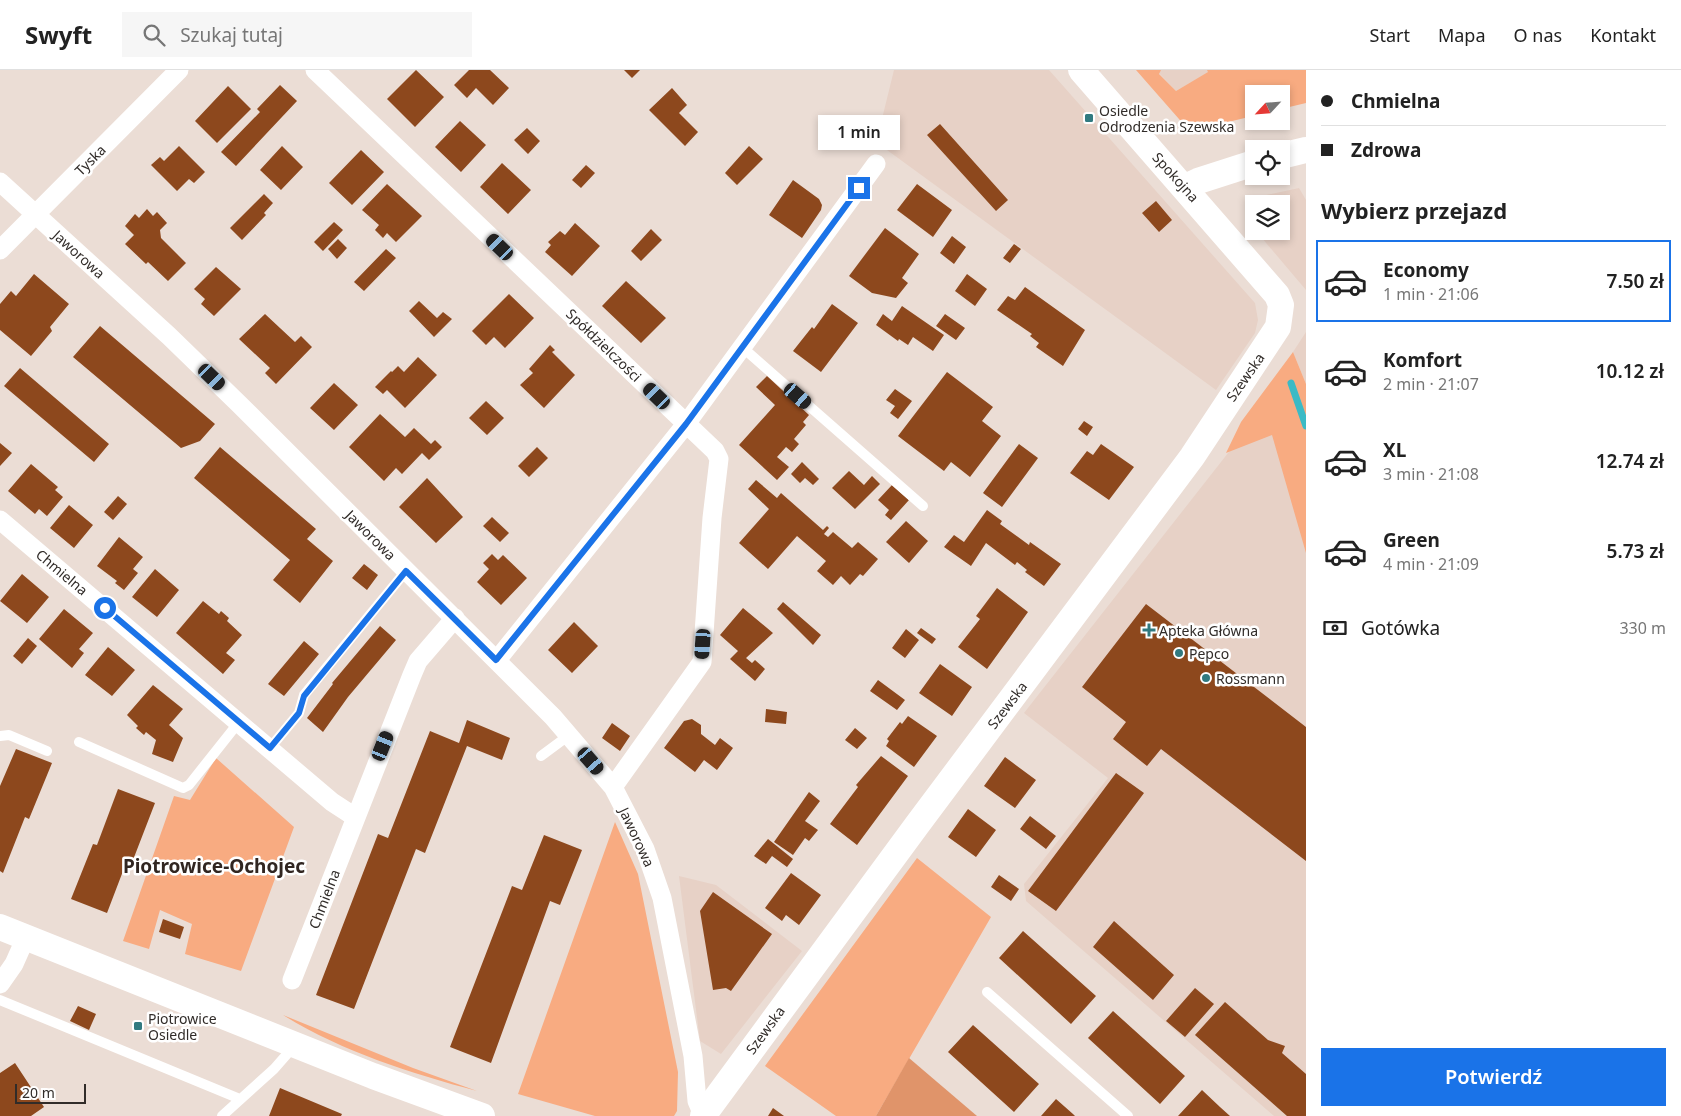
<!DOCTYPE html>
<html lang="pl">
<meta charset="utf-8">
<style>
body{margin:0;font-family:"Noto Sans",sans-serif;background:#f6f6f6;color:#222;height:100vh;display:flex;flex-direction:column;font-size:19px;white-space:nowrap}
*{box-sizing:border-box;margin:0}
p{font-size:16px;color:#767676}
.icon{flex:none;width:28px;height:28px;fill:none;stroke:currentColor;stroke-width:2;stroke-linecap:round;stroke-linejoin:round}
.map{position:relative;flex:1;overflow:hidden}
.side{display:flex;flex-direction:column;background:#fff;width:375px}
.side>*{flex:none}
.banner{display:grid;align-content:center;height:110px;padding:0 15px;background:#fff}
.needle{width:32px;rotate:244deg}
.tools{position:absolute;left:1245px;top:15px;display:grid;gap:10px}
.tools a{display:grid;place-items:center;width:45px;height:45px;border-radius:0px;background:#fff;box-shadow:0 2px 8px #0003;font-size:25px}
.scale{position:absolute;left:15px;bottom:12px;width:71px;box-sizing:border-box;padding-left:5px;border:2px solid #312c29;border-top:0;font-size:14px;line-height:18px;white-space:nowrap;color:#312c29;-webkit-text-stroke:4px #fff;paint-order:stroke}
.end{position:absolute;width:22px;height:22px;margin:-11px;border:6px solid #1a73e8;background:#fff;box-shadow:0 0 0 2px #fff}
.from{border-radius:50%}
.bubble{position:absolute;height:35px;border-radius:0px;background:#fff;box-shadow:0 2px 8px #0003;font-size:16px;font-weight:600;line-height:35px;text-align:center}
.car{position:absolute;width:15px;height:30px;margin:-15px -8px;border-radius:6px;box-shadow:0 0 4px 1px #0007;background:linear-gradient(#222 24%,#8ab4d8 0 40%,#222 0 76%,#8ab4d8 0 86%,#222 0)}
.banner b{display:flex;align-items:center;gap:18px;height:48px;font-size:19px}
.banner b+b{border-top:1px solid #e0e0e0}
.banner i{width:12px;height:12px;background:#222}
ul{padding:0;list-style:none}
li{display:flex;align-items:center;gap:15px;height:82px;margin:0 10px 8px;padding:0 5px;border:2px solid transparent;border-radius:0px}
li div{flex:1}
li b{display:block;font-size:19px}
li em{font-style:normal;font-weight:600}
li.active{border-color:#1a73e8}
li>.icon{width:45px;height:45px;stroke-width:1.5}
h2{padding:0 15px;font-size:22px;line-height:60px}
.pay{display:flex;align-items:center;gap:12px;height:55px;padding:0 15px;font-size:19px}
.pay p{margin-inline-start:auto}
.primary-button{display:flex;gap:10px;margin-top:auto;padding:10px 15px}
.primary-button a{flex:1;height:58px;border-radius:0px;background:#1a73e8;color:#fff;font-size:20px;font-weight:600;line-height:58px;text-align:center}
header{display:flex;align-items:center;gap:30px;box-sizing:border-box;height:70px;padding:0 25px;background:#fff;border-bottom:1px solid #e0e0e0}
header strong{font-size:24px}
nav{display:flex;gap:28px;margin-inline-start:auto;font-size:18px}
.search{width:350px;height:45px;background:#f6f6f6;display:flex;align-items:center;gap:12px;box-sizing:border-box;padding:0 18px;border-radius:0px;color:#767676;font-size:19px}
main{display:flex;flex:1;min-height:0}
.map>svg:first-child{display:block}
</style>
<header>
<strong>Swyft</strong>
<div class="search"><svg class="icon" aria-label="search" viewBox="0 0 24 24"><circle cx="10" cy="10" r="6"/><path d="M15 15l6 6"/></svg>Szukaj tutaj</div>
<nav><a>Start</a><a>Mapa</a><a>O nas</a><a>Kontakt</a></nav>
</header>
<main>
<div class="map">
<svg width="1306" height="1046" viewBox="0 0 1306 1046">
<rect width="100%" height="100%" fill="#ebddd5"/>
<path fill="#e7d1c6" d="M894,0H1049L1255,233L1258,250L1255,263L1216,320L887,80L878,65Z
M1156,0H1212L1176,21Z
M1299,118L1306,130V220L1256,161H1281V134H1254V159L1246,146V137L1252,128Z
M1306,262V314L1293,282Z
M1272,327L1306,451V1046H1274L1026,831L1024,814L1108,708L1024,643Z
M679,806L716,815L802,881L721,984L700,971Z"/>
<path fill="#f8ab81" d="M1136,0H1161L1159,4L1176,21L1208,2L1207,0H1306V33L1281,39V24H1254V37L1251,38L1253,46L1195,60L1186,57Z
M1293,282L1306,314V483L1272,365L1226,383L1241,352Z
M216,688L294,757L241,901L185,884L192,854L160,840L149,879L123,871L174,726L190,730Z
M615,752L638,804L678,1002L677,1041L674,1046H595L518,1024Z
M917,788L991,847L876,1046H836L765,996Z
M283,945L413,998L477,1021C410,1003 343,982 283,945Z"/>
<path fill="#e0946a" d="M909,988L977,1046H876Z"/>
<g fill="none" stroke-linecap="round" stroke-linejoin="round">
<path stroke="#3bbac5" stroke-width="7" d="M1291,313L1306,356"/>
</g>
<path fill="#8d481d" d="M416,0L444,27L415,57L387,29Z
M469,0H490L509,18L493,35L476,18L467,28L454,15Z
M624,0H640L632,8Z
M280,15L297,31L236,96L221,82L260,42L257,39Z
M228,16L251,39L217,73L195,51Z
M672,18L687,35L679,43L698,62L685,76L649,40Z
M460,51L486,75L461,102L435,77Z
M854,53L862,54L859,68L851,67Z
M940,54L1008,130L996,141L927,65Z
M527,58L540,71L528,84L514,70Z
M179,76L205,102L194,113L189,109L177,121L151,95L160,87L164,91Z
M282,76L303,97L281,120L260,100Z
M749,76L763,89L737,115L725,103Z
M361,80L384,102L352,135L329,113Z
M502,93L531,120L508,144L480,117Z
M586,95L595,103L581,118L572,110Z
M793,110L819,129L822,135L821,140L802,168L769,145Z
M387,114L422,146L396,172L387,163L383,168L375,160L379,155L362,140Z
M917,114L952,140L933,167L897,140Z
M264,124L273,133L264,143L266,145L242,170L230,158Z
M1156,131L1172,150L1159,162L1142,143Z
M147,139L153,146L157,142L167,153L160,160L161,168L186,193L168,211L148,192L146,194L125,174L134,165L125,156L135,144L139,148Z
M334,152L343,160L323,181L314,172Z
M575,153L600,176L572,206L545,182L551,175L548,172L560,161L565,165Z
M885,158L919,184L902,208L908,213L896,228L872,223L849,206Z
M651,159L662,170L641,191L631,181Z
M952,166L966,177L954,194L940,183Z
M338,169L347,178L337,189L328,179Z
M1014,174L1021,179L1010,193L1003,188Z
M386,179L396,188L364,221L354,212Z
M216,197L241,219L214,246L201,234L205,229L194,219Z
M34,204L69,234L50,257L52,261L31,286L0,260V234L11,221L16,226Z
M967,204L987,219L975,236L955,221Z
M626,211L666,248L641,273L602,236Z
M1025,217L1085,260L1063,296L1036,277L1039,273L1030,266L1032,264L997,240L1008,226L1015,230Z
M509,224L534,248L505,278L494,267L486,275L472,261Z
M419,231L437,248L443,242L452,249L434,267L409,241Z
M832,234L858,253L821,302L793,281L812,257L814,259Z
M902,236L944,265L933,281L913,267L908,275L899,269L898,271L876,255L883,244L892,251Z
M265,244L295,272L301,266L312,277L276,314L265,303L270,298L239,269Z
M945,244L965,258L956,270L936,256Z
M100,256L215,354L200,371L181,378L73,287Z
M550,275L555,280L552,282L575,305L544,338L520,315L533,303L529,299Z
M418,287L437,305L405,338L387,320L383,324L375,317L391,301L392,302L398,296L404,302Z
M20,298L109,374L94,392L4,316Z
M947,302L993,337L982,351L1001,366L970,407L951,392L944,401L898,366Z
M767,306L809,345L803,352L806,355L794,369L799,374L792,382L786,377L777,387L789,397L777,410L739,375L775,335L756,317Z
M334,313L358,335L334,360L310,338Z
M895,319L912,331L898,349L890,343L895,336L886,330Z
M486,331L504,348L487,365L469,348Z
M380,344L405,367L414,358L431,374L435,370L442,377L429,390L422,383L402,404L396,398L384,411L349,377Z
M1084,351L1093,357L1087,366L1078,359Z
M0,373L12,383L0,396Z
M1019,374L1038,388L1002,437L983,423Z
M1101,374L1134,397L1109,430L1070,403L1087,381L1093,385Z
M220,377L316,459L307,469L333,491L300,533L273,510L290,490L194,408Z
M537,377L548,388L529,407L518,396Z
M802,392L819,409L813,415L805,408L800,413L791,404Z
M31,394L58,417L55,420L63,427L47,446L39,439L35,444L8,421Z
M849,401L864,415L872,406L880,414L855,439L832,418Z
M427,408L463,447L436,473L399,437Z
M756,410L777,428L781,423L823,460L827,456L829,458L824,464L828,467L833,462L852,478L858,472L878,489L863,506L860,504L850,515L841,506L833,515L817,501L826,491L797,466L768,499L739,473L769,439L748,419Z
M892,415L909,430L891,450L885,445L889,440L878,430Z
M118,426L127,434L113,450L104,442Z
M69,435L93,455L74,478L50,458Z
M987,440L1002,451L1000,454L1029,475L1030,472L1061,494L1044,516L1025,502L1027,500L1017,492L1015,495L986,473L971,496L944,477L954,465L964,472Z
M492,447L509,463L500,472L483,456Z
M906,451L928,471L909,493L886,472Z
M119,467L143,487L133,499L138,503L124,520L115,513L117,511L97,496Z
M492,484L498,490L503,485L527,508L501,535L477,512L489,499L483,493Z
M364,494L378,505L367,520L352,508Z
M155,499L179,520L157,547L132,527Z
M22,504L49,527L27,553L0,531Z
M997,518L1028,542L987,599L958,577L980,549L976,546Z
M203,531L219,544L221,541L229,548L227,551L242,565L226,583L235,590L223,604L176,563Z
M783,532L821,565L813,575L777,539Z
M1146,534L1306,657V791L1161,679L1147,696L1113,669L1126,652L1082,617Z
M743,538L773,563L746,588L752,593L755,590L765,599L755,611L730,589L738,581L720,565Z
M64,539L93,563L79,579L84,583L72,598L39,569Z
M574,552L598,576L572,603L548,580Z
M380,556L396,570L348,627L323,662L307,648L333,614L332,613Z
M921,558L936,569L932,574L917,563Z
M906,559L919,570L905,588L892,578Z
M28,568L37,576L22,594L13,586Z
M304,571L319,584L284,626L268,614Z
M108,577L135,600L112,626L85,605Z
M940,594L972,617L952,646L919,623Z
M878,610L905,630L897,640L870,621Z
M153,615L183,639L169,655L183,668L173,692L152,684L156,670L146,662L144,665L136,658L138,656L127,645Z
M766,639L787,642L786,654L765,652Z
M908,646L937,666L914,697L886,676L889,671L887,669L900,652L902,654Z
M692,649L701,655V664L715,675L720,668L733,678L717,700L704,690L695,702L664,678L684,651Z
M467,650L510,668L502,690L467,676L425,783L416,779L354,939L316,925L378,764L388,768L430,661L459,673Z
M612,653L630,666L620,681L602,668Z
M855,658L867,668L857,679L845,670Z
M16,679L52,693L29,749L25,747L3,803L0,801V716Z
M881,686L908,706L857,775L830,754L858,717L856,715Z
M1005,687L1036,710L1015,738L984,716Z
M1116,703L1144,723L1056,841L1028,821Z
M118,719L155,733L133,790L128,788L107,843L71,829L93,774L97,775Z
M809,722L820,731L805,751L818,760L809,771L805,768L793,785L774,772Z
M968,739L996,760L976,787L948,767Z
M1030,746L1056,766L1046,779L1020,759Z
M544,765L582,780L560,835L550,831L491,993L450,977L512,816L522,820Z
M768,769L793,789L787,797L772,786L766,794L754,786Z
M791,803L821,825L799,855L786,845L782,851L765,838Z
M999,805L1019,819L1011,831L991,817Z
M713,822L772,864L731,921L726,918L713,920L700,841Z
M163,849L184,857L180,869L159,862Z
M1114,851L1174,905L1153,930L1093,877Z
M1023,861L1096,926L1071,954L999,888Z
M1195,918L1214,934L1185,967L1166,951Z
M1225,932L1268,970L1285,976L1282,983L1306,1004V1046H1287L1195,965Z
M78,936L96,944L89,960L70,951Z
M1113,941L1185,1006L1160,1034L1088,968Z
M973,955L1039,1014L1014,1042L948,982Z
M15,993L44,1037L31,1046H0V1003Z
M280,1018L342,1044L341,1046H269Z
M1202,1020L1220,1037L1230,1046H1178Z
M1056,1029L1073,1044L1075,1046H1041Z
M773,1038L784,1046H768Z"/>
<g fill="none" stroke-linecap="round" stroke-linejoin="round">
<path stroke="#fff" stroke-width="10" d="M742,277L923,436
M0,666L9,665L47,681
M79,672L183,718L189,715L239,652
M270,678L299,643L304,625L406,501
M541,686L568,666
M987,922L1128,1046
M0,930L240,1029
M222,1046L274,999L295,975"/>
<path stroke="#fff" stroke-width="19" d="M315,0L715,381L719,389L712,448L702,592L613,717
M0,112L169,266L239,334L553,647L613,717L645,779L662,828L693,986L697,1031L700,1038L706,1042
M0,180L179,0
M0,450L332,732L355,747
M497,590L686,354L876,94
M292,910L412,605L418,591L455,548
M0,914L14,894L26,867"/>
<path stroke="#fff" stroke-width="26" d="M1281,86L1306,80
M1185,117L1198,111L1254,93
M0,857L373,1006L482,1046
M703,1046L917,755L1192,387L1278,257L1281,235L1277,225L1081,0"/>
</g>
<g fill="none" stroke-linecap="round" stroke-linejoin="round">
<path stroke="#1a73e8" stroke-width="6" d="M105,538L270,678L299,643L304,626L406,501L496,590L686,354L859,118"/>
</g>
<g fill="#317a80" stroke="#fff" stroke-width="2">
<rect x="1084" y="43" width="10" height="10" rx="2.5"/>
<path d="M1146.5 552.5h5v5h5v5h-5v5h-5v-5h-5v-5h5z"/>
<circle cx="1179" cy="583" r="5"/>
<circle cx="1206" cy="608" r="5"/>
<rect x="133" y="951" width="10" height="10" rx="2.5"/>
</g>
<g text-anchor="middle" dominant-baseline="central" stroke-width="5" stroke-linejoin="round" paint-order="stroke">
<g font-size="14" fill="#312c29" stroke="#fff" text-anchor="start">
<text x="1099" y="40">Osiedle<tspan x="1099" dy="16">Odrodzenia Szewska</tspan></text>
<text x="1159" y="560">Apteka Główna</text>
<text x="1189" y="583">Pepco</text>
<text x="1216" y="608">Rossmann</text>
<text x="148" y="948">Piotrowice<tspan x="148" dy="16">Osiedle</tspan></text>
</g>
<g font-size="14" fill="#312c29" stroke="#fff">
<text transform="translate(90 90) rotate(-45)">Tyska</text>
<text transform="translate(1176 107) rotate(48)">Spokojna</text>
<text transform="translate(79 184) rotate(42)">Jaworowa</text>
<text transform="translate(604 275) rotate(44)">Spółdzielczości</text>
<text transform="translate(1245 307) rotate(-55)">Szewska</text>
<text transform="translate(371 465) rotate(45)">Jaworowa</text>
<text transform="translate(62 502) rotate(40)">Chmielna</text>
<text transform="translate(1007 635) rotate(-53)">Szewska</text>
<text transform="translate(637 767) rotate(65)">Jaworowa</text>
<text transform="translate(324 829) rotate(-69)">Chmielna</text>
<text transform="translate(765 960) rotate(-54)">Szewska</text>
</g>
<g font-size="19" font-weight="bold" fill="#312621" stroke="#fff">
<text x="214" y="796">Piotrowice-Ochojec</text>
</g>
</g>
</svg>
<div class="tools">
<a><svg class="needle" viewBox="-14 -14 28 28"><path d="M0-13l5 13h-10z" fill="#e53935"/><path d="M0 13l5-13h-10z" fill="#767676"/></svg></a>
<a><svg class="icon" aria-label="locate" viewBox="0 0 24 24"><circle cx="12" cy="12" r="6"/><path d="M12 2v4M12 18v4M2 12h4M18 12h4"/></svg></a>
<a><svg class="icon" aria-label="layers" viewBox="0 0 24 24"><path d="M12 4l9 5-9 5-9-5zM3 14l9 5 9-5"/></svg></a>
</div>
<div class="scale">20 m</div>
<i class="end from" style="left:105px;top:538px"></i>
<i class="end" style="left:859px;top:118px"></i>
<div class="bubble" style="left:818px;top:45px;width:82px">1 min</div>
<i class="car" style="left:500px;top:177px;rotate:314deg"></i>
<i class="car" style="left:212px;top:307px;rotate:134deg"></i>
<i class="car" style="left:657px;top:326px;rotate:314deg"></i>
<i class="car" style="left:798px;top:326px;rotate:131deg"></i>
<i class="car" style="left:703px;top:574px;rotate:184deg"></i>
<i class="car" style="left:383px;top:676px;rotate:22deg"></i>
<i class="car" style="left:591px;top:691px;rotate:139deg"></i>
</div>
<section class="side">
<div class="banner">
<b><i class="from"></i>Chmielna</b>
<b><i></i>Zdrowa</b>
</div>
<h2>Wybierz przejazd</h2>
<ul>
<li class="active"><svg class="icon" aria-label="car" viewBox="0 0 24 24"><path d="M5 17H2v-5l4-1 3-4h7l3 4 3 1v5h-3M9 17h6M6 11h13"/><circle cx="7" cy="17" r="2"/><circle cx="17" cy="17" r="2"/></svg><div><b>Economy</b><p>1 min · 21:06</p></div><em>7.50 zł</em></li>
<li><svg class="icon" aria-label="car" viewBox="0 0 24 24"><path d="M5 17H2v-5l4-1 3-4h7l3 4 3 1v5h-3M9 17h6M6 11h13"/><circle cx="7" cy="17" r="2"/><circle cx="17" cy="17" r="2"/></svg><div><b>Komfort</b><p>2 min · 21:07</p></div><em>10.12 zł</em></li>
<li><svg class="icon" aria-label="car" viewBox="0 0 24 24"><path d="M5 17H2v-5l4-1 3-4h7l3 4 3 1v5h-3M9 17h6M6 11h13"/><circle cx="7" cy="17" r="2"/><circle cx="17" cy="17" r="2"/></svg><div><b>XL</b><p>3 min · 21:08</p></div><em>12.74 zł</em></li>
<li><svg class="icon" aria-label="car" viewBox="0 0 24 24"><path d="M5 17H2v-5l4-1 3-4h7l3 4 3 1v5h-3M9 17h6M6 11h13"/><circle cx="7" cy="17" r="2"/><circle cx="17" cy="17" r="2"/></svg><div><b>Green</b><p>4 min · 21:09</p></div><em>5.73 zł</em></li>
</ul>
<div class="pay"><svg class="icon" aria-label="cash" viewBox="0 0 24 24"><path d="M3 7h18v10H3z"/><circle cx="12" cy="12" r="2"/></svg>Gotówka<p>330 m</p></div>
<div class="primary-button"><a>Potwierdź</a></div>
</section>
</main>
